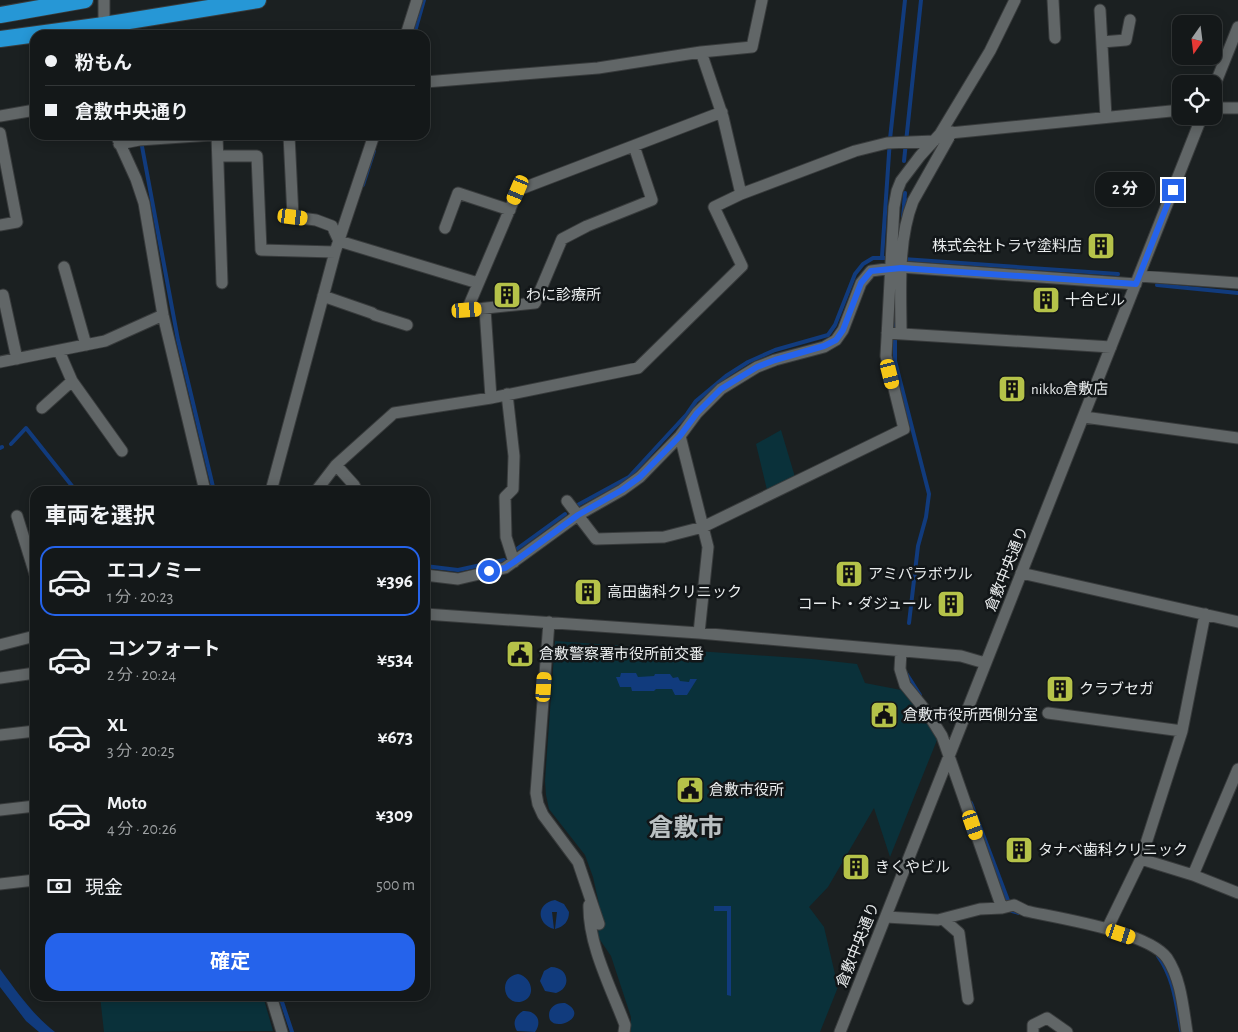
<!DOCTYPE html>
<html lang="ja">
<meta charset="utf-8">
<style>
body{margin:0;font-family:"Alegreya Sans","Noto Sans JP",sans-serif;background:#1d2122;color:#f1f3f6;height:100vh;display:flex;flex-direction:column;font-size:19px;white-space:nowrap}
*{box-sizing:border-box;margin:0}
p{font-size:16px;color:#9da0a2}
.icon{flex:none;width:28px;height:28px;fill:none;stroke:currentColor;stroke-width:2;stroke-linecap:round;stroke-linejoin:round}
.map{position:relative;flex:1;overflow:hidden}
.sheet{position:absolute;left:30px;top:486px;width:400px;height:515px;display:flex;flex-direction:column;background:#141819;border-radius:15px;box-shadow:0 2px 12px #0003,0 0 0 1px #333738}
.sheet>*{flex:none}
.hud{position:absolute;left:30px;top:30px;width:400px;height:110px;border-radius:15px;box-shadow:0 2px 12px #0003,0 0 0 1px #333738;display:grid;align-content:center;height:110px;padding:0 15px;background:#141819}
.needle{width:32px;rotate:194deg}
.fabs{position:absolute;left:1172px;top:15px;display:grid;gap:10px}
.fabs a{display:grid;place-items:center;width:50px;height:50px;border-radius:10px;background:#141819;box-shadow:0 2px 12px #0003,0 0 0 1px #333738;font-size:25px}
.end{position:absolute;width:22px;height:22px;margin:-11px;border:6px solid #2563eb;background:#fff;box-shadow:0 0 0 2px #fff}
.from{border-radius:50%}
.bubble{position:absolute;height:35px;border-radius:15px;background:#141819;box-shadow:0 2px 12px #0003,0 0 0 1px #333738;font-size:16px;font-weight:700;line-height:35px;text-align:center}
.car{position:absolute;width:15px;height:30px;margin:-15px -8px;border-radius:6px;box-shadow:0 0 4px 1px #0007;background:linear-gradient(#f5c518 24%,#345 0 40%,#f5c518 0 76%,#345 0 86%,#f5c518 0)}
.hud b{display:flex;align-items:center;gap:18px;height:48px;font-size:19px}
.hud b+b{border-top:1px solid #333738}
.hud i{width:12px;height:12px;background:#f1f3f6}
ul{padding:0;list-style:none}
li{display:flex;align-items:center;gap:15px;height:70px;margin:0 10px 8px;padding:0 5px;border:2px solid transparent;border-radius:15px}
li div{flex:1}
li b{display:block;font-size:19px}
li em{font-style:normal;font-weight:700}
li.on{border-color:#2563eb}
li>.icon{width:45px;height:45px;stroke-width:1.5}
h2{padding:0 15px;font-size:22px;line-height:60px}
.pay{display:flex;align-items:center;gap:12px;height:55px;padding:0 15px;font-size:19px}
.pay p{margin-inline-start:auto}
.action{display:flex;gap:10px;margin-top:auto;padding:10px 15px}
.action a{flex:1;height:58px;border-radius:15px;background:#2563eb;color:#fff;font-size:20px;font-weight:700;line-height:58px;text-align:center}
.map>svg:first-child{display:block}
</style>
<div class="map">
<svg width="1238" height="1032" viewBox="0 0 1238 1032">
<rect width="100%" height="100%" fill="#1b2021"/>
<path fill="#0a313a" d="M781,430L795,477L767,490L756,444Z
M555,641L812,659L857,664L865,683L901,690L927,721L937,740L890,857L874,808L828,887L809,907L824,927L838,987L820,1032H631V1017L611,956L598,937L599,904L593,877L585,855L549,809L546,795L545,781Z
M100,996H263L273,1031L104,1032Z"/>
<path fill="#113b7d" d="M621,673H636L638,677L654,676L655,674H670L673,678L678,677L680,681L689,682L690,679H697L687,695H675L672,689H656L654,691H632L631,687H620L616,677H620Z
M555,900L564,904L569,912C569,921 564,927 555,929L557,912H552L554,929C536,924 536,903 555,900Z
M714,906H731V996L727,995V911H714Z
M551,967C569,967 572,988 556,993L545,991L540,981L544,971Z
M0,969C17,992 33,1015 55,1032H39L26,1021L0,987Z
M518,974C533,977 537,999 520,1002C503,1004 498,977 518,974Z
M565,1003C590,1015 558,1032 550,1020C546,1009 555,1002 565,1003Z
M523,1011C536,1010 543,1021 535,1032L517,1031C512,1023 515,1016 523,1011Z"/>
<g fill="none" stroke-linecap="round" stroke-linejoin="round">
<path stroke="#113b7d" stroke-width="4" d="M414,35L424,0
M141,141L178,340L214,491
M904,161L921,0
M363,185L374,151
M904,205L905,193
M903,217L904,207L908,200
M882,257L890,139L905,0
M903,259L1118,274
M1157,285L1238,293
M895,303V361L929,494L926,517L918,546L909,623
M11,444L26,428L76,491
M0,448L2,447
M574,507L629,477L687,414L696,401L726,376L748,362L775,350L828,335L835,325L855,274L863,264L873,258H891
M514,551L565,514
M425,566L458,570L504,560
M906,673L920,695
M971,803L1012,911L1019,913
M1158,956C1174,978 1176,1004 1181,1030
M280,996L292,1032"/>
<defs>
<path id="minor" d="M1053,0L1055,38
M1100,10L1106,117
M104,35V0
M406,35L417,0
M1102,42L1126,40L1130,20
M701,52L723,117L741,194
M425,82L598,68L701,52L752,47L762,0
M1214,87L1238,27
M1214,108H1238
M0,116L35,110
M0,133L17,222L0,225
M940,134L1181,110
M116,135L136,179L144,203L163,315L205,491
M217,135L222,283
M289,135L293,217L316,220L332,226L339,241L478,283
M119,144L139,140L211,135
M634,146L652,200L587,226L562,239L535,303L467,310L518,190L722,112
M218,156H257L261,250L335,252
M445,228L458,193L510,210
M64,267L86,345
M1139,276L1238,283
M3,295L17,359
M323,296L372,313L375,315L407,325
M485,309L491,398
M887,333L1111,347
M901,334C901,291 897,242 913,201L952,132
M59,351L72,381L122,451
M0,362L105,341L163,315
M507,394L514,456L513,489L505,497L506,537L514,562
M42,408L72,381
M1084,417L1238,438
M680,436L708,547L699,633
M336,465L354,485L357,491
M271,491L335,252L374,135
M316,491L336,465L394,413L491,398L638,368L742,266L714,207L741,194L855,151L887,143L934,141
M567,501L596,539L664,537L703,527L904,429L886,356L894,207L897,191L901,181L920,156L940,134L990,51L1015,0
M17,516L35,574
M1021,573L1238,622
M425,575L458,579L505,568L578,515L622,490L640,477L680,436L697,413L721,389L757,367L775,360L824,347L836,340L843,330L861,283L871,271L901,267L1136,284
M425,614L699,633L961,656L985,663
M549,622L536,793L538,804L543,815L578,862L599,924
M0,645L35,636
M901,651L900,669L905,685L927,712L942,736L1002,908L1014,905L1026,911C1058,918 1149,932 1167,958C1181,979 1183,1007 1187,1032
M0,678L35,673
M1048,713L1182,731
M0,735L35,731
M0,810L35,806
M1141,859L1193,875L1238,893
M1193,875L1238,769
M0,884L35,880
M589,905C588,944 611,988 625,1025L624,1032
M886,917L938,920L980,909L1002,908
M943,919L959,933L968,999
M1107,929L1141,859L1182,731L1205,614
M271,996L282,1032
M840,1032L1202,116
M1033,1032V1025L1047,1018L1067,1032"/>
<path id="highway" d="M0,15L85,0
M0,39L104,25L258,0"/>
</defs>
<use href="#minor" stroke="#383b3c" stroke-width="13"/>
<use href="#highway" stroke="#383b3c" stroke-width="18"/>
<use href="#minor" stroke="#616667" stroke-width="11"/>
<use href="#highway" stroke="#2697d6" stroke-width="16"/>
</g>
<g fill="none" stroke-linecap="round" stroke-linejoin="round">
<path stroke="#2563eb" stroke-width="6" d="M489,571L505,568L514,562L578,515L622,490L640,477L680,436L697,413L721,389L757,367L775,360L824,346L836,340L843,330L861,283L871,271L901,268L1136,284L1173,190"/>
</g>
<defs>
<symbol id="building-square" viewBox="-11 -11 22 22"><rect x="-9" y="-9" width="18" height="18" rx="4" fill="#b5c249" stroke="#121618"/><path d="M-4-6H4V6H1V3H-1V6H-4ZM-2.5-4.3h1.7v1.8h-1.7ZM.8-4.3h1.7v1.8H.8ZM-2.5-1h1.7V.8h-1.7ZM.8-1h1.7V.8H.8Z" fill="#111"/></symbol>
<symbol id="civic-square" viewBox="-11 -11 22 22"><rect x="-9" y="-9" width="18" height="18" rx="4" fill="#b5c249" stroke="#121618"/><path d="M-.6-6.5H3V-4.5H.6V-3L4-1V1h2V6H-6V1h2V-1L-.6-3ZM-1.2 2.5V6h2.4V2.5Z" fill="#111"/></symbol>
</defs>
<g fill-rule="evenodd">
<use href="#building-square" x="1085" y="230" width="32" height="32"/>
<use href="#building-square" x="491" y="279" width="32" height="32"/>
<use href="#building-square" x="1030" y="284" width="32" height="32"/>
<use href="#building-square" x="996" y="373" width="32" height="32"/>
<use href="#building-square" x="833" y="558" width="32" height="32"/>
<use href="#building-square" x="572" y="576" width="32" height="32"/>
<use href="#building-square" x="935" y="588" width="32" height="32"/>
<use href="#civic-square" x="504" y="638" width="32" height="32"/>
<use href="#building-square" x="1044" y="673" width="32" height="32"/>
<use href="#civic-square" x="868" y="699" width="32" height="32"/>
<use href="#civic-square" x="674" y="774" width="32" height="32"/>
<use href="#building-square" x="1003" y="834" width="32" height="32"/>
<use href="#building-square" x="840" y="851" width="32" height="32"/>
</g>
<g text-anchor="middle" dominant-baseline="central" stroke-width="5" stroke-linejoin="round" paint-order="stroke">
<g font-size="15" fill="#e9eced" stroke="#121618" text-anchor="start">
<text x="1082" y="246" text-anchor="end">株式会社トラヤ塗料店</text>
<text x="526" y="295">わに診療所</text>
<text x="1065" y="300">十合ビル</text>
<text x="1031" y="389">nikko倉敷店</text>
<text x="868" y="574">アミパラボウル</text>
<text x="607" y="592">高田歯科クリニック</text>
<text x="932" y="604" text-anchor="end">コート・ダジュール</text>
<text x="539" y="654">倉敷警察署市役所前交番</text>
<text x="1079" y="689">クラブセガ</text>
<text x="903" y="715">倉敷市役所西側分室</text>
<text x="709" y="790">倉敷市役所</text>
<text x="1038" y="850">タナベ歯科クリニック</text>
<text x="875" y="867">きくやビル</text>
</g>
<g font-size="15" fill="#e9eced" stroke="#121618">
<text transform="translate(1007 569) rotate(-68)">倉敷中央通り</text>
<text transform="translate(858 945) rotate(-68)">倉敷中央通り</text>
</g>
<g font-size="25" font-weight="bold" fill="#bac0c2" stroke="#121618">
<text x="686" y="828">倉敷市</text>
</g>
</g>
</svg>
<div class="fabs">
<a><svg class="needle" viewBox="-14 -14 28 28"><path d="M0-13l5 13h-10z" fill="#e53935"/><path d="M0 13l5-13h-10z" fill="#9da0a2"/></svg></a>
<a><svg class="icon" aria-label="locate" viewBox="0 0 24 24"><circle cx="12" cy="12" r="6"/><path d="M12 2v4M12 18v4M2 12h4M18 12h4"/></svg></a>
</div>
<i class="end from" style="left:489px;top:571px"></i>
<i class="end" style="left:1173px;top:190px"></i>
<div class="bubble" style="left:1095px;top:172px;width:60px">2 分</div>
<i class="car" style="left:518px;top:190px;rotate:203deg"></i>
<i class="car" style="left:293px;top:217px;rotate:97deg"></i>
<i class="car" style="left:467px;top:310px;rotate:86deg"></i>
<i class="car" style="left:890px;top:374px;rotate:166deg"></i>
<i class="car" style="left:544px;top:687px;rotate:4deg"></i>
<i class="car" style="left:973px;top:825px;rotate:161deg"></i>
<i class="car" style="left:1121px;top:934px;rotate:108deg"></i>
<div class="hud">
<b><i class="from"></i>粉もん</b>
<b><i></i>倉敷中央通り</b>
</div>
<section class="sheet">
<h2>車両を選択</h2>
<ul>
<li class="on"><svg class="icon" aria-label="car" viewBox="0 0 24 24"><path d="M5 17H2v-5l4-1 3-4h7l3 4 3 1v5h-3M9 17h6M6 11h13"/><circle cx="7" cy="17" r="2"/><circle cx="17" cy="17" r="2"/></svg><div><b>エコノミー</b><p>1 分 · 20:23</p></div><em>¥396</em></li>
<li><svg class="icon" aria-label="car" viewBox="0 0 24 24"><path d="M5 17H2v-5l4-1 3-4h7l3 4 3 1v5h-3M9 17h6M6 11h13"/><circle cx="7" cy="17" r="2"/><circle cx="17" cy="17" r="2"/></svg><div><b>コンフォート</b><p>2 分 · 20:24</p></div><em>¥534</em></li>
<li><svg class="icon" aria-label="car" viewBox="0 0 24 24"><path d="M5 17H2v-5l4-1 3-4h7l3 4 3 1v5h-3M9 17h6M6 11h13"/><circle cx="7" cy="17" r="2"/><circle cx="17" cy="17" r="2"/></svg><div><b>XL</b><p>3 分 · 20:25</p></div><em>¥673</em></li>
<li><svg class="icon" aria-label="car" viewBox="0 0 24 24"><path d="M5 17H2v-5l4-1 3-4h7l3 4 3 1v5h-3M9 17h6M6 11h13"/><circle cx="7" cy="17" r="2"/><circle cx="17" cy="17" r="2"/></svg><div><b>Moto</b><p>4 分 · 20:26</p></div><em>¥309</em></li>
</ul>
<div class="pay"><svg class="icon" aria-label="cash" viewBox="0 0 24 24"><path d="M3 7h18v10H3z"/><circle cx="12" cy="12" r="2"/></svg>現金<p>500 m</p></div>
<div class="action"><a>確定</a></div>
</section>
</div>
